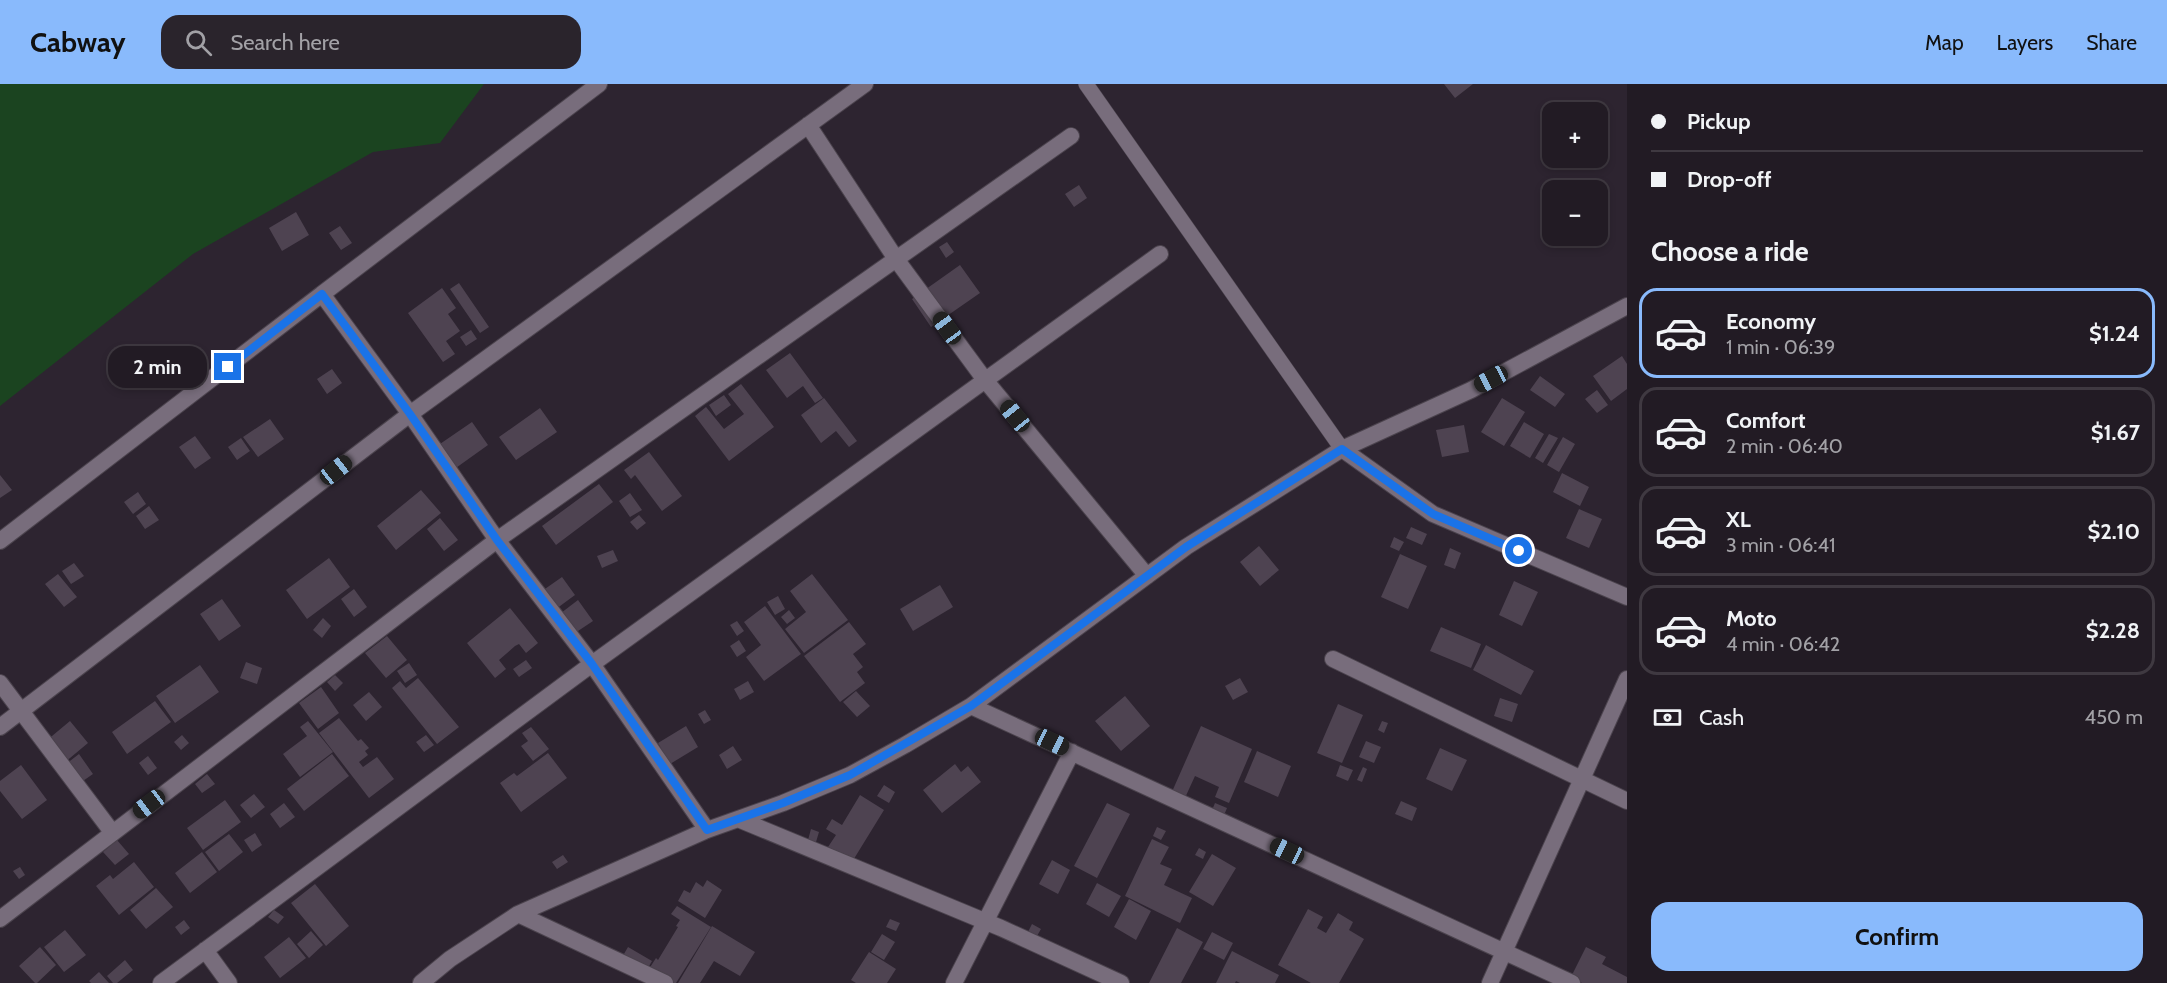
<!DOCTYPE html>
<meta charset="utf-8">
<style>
body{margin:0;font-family:Cabin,sans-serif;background:#2a242c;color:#f1f3f6;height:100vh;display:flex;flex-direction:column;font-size:22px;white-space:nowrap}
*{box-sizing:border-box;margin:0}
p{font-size:20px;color:#a2a1a6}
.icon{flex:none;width:33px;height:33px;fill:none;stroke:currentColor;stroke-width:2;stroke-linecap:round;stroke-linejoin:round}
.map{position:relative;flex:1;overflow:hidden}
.drawer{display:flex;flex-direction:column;background:#221b24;width:540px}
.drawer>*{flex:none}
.guide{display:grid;align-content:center;height:132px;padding:0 24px;background:#221b24}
.tools{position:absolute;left:1542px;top:18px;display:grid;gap:12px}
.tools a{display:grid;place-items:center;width:66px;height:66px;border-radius:12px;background:#221b24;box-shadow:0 3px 9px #0003,0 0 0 2px #3f3941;font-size:30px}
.end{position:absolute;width:27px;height:27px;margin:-14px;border:8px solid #1a73e8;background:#fff;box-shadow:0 0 0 3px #fff}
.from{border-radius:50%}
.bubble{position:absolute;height:42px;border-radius:18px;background:#221b24;box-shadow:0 3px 9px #0003,0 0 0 2px #3f3941;font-size:20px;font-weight:800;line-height:42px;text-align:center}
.car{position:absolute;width:18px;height:36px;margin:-18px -9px;border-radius:8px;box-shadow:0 0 4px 2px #0007;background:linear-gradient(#222 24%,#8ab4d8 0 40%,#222 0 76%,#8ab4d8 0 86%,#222 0)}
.guide b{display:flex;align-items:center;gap:21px;height:57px;font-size:22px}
.guide b+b{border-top:2px solid #3f3941}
.guide i{width:15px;height:15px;background:#f1f3f6}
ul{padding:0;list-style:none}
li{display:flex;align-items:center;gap:18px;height:90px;margin:0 12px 9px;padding:0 12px;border:3px solid #3f3941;border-radius:18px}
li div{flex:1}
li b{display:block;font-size:22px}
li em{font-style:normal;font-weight:800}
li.current{border-color:#89bafc}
li>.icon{width:54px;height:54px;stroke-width:1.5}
h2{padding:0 24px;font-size:27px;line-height:72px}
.pay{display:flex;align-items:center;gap:15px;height:66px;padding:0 24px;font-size:22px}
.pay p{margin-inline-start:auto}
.primary-button{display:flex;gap:12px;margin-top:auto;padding:12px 24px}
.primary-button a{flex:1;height:69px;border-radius:18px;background:#89bafc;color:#111;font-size:24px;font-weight:800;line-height:69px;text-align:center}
header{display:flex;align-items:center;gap:36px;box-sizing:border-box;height:84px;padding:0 30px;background:#89bafc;color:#111}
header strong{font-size:28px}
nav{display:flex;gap:33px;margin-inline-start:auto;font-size:21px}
.search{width:420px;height:54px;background:#2a242c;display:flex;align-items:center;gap:15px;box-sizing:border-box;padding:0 21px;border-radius:18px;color:#a2a1a6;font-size:22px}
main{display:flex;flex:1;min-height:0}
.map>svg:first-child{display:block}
</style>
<header>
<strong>Cabway</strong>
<div class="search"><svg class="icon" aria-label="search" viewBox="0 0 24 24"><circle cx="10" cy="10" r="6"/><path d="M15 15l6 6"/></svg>Search here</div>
<nav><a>Map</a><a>Layers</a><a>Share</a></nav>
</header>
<main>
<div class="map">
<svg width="1627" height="899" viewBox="0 0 1627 899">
<rect width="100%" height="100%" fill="#2d2430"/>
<path fill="#1b4420" d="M0,0H484L440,59L373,68L193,170L0,322Z"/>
<path fill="#4e4351" d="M1444,0H1473L1455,14Z
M1575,96L1580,106H1553Z
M1079,101L1087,114L1074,123L1065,110Z
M1552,107V128L1544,111Z
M296,128L309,151L282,167L269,144Z
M340,142L352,159L341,166L329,149Z
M947,158L954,168L946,174L939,163Z
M960,181L980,209L931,243L912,215Z
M459,199L489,243L480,249L450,205Z
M442,204L456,224L448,230L460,247L446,257L455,270L443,278L408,229Z
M471,246L477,255L466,262L460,253Z
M790,269L823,314L815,319L803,302L787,314L766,286Z
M1622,272L1627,280V305L1611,317L1593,292Z
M332,285L342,299L327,310L317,295Z
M1540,292L1565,310L1555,323L1530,306Z
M741,300L774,343L729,377L695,332L706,323L724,345L744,330L728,310Z
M1597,306L1608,321L1597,329L1585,315Z
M724,311L731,321L716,332L709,321Z
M824,314L857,357L849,363L836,347L821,359L801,331Z
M1502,314L1525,328L1504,362L1481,348Z
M540,324L557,348L516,376L499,353Z
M270,335L284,355L258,373L243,353Z
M472,338L488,361L453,386L437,362Z
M1524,338L1544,350L1530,374L1510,362Z
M1464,341L1469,368L1442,373L1436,346Z
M1549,350L1558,354L1543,379L1535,374Z
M195,352L211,374L195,385L179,363Z
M1563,353L1575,360L1559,388L1547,381Z
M241,354L250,367L237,376L228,363Z
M649,368L682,412L662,427L635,391L631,395L624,386Z
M1562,389L1589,403L1580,422L1553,408Z
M0,391L12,406L0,414Z
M599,400L613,418L556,461L542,442Z
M421,406L441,429L396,466L377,442Z
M138,408L146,420L133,430L124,418Z
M630,409L642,426L630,433L619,417Z
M149,422L159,436L145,445L136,432Z
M1579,425L1602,435L1589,464L1566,454Z
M639,431L646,439L637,446L630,438Z
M440,434L458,456L444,467L427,445Z
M1411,443L1427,450L1422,461L1406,454Z
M1394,453L1404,458L1399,467L1390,463Z
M1259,462L1279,486L1260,502L1240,478Z
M1450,464L1461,469L1455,485L1444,481Z
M613,466L618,477L602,484L597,472Z
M1400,470L1427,482L1408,525L1381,513Z
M329,474L350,503L307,535L286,506Z
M74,479L84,492L71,500L62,487Z
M58,490L77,513L64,523L45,500Z
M812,490L848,536L804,569L785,545L806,528L790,507Z
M562,493L575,511L556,525L542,507Z
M1514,497L1538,508L1522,542L1499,531Z
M940,501L953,523L913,547L900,525Z
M354,505L367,523L354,533L341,515Z
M778,512L785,525L775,531L767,518Z
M222,515L241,542L219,557L200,530Z
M578,516L593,537L575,549L561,529Z
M765,522L801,570L764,597L746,573L761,561L744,538Z
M510,524L538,559L526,569L519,560L515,562L499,576L506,585L495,594L467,559Z
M789,526L795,534L787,540L781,533Z
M323,534L331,542L322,554L313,546Z
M737,537L744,547L737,552L730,541Z
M849,538L866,560L853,570L863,583L857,588L865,599L840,618L804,572Z
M1441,543L1481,560L1471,584L1430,567Z
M387,552L407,576L386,594L365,569Z
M739,556L746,567L737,573L730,562Z
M1486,561L1534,587L1521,611L1473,586Z
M526,576L532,584L519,593L513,585Z
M246,578L262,584L257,600L240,594Z
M409,579L417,591L405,599L397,587Z
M200,581L219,608L175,639L156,612Z
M335,591L343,599L335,607L327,598Z
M418,594L459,643L437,660L392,604L400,597L406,604Z
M1240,594L1248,608L1233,616L1225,602Z
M748,597L754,608L740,616L734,605Z
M321,603L339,629L318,645L299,619Z
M856,607L870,622L857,633L843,618Z
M369,608L382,623L366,637L353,621Z
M1125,612L1150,642L1121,667L1095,637Z
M1500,614L1518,620L1512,638L1494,632Z
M155,617L171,638L127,670L112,648Z
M1338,620L1363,631L1342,679L1317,669Z
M705,626L711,636L704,640L698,630Z
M339,634L358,657L361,655L369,664L365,667L368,671L359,678L363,683L377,673L394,695L369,714L319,649Z
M70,637L88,659L64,679L46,657Z
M308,637L333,668L300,693L283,670L307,652L300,643Z
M1382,637L1388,639L1384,649L1378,646Z
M686,642L698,663L670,680L658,659Z
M1201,642L1252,665L1229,719L1215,713L1219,703L1195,692L1184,716L1171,710Z
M531,643L549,665L533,677L521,662L528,657L522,649Z
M182,651L189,659L181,666L174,658Z
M426,651L434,661L424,668L416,658Z
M1366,657L1381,663L1374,679L1359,673Z
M733,662L742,676L727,685L719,671Z
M1440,664L1467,676L1452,707L1426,695Z
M1257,667L1291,682L1278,713L1244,698Z
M548,669L567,694L521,728L500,699L514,689L517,692Z
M79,670L93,690L80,699L66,680Z
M332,670L349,692L304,727L287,705Z
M148,672L157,684L148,691L139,679Z
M955,680L961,688L968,682L981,698L942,729L923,706Z
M21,681L47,716L22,735L0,707V697Z
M1340,681L1353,686L1348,697L1336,692Z
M1363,683L1367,685L1362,698L1357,696Z
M207,690L215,700L202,709L195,700Z
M884,701L895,708L889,719L877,712Z
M254,710L265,723L251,734L240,721Z
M860,711L884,726L852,778L828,763L836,751L826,745L832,735L842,741Z
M225,716L241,738L203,766L187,744Z
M1401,717L1417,724L1412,737L1395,730Z
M284,719L295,733L280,744L270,730Z
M1107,719L1130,730L1097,794L1074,782Z
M1215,719L1227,724L1222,736L1210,731Z
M1157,743L1166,747L1161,756L1153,752Z
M811,745L819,748L816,758L808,756Z
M255,749L262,761L252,768L244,756Z
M229,750L243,768L219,787L205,768Z
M1152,755L1169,763L1160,780L1172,785L1164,801L1192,814L1180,839L1125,812Z
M117,756L129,770L115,781L103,768Z
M1199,764L1206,768L1203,775L1195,771Z
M202,768L217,788L190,809L175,789Z
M1212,770L1236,784L1213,822L1189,808Z
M563,771L568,778L557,785L552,778Z
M1052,776L1070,786L1058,810L1039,800Z
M134,778L154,803L119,831L96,802L110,791L113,795Z
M20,783L25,791L19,795L13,787Z
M707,796L722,806L705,834L678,817L684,806L690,809L696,798L703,803Z
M1097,799L1121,812L1109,833L1086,820Z
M315,800L349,842L326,862L291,819Z
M156,804L173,823L146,845L130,826Z
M1129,815L1151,827L1136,856L1114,843Z
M677,822L711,843L676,899H665L647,888L656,874L658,876L678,843L676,842L680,836L671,830Z
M1308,825L1323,833L1317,844L1326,849L1338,829L1353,838L1349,846L1364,855L1339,899H1311L1278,881Z
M274,826L284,833L278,840L268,833Z
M890,835L900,839L896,847L886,843Z
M184,836L190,844L181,851L175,843Z
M1032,840L1041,845L1037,852L1028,848Z
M712,842L755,868L740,892L714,877L700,899H678Z
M1177,844L1203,858L1181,899H1149Z
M65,846L86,871L64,888L44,863Z
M311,847L323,861L309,874L297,860Z
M1212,848L1233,859L1224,876L1203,865Z
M882,850L895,858L884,876L871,868Z
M289,853L306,874L280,894L264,873Z
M40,863L56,881L37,899H35L19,882Z
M628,863L652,877L645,889L621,875Z
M1586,863L1606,873L1602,880L1627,893V899H1582L1571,893Z
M1232,867L1279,891L1275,899H1240L1236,897L1235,899H1216Z
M869,868L896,885L887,899H856L851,896Z
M125,876L133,886L117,899H113L107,892Z
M99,888L109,899H91L89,897Z"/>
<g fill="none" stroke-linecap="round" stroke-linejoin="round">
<defs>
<path id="service" d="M1086,0L1342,365"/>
<path id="minor" d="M808,41L896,175L985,296L1147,492
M322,210L599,0
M1342,365L1433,430L1627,513
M0,457L322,210L410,330L497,456L592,580L707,746
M1333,575L1627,717
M0,599L112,748
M971,622L1572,899
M0,643L410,330L865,0
M738,735L1001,844L1121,899
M518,830L665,899
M0,835L497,456L1071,52
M205,866L229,899
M161,899L592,580L1160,170
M421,899L450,875L518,830L707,746L783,719L850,691L905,661L971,622L1186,463L1342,365L1471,306L1627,222
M954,899L1072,668
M1490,899L1627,595"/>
</defs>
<use href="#service" stroke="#4b434d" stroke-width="16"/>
<use href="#minor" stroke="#4b434d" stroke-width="18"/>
<use href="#service" stroke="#786d7c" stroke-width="15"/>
<use href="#minor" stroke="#786d7c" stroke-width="16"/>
</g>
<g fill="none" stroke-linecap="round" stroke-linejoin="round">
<path stroke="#1a73e8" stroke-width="8" d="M228,283L322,210L410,330L497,456L592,580L707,746L783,719L850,691L971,622L1186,463L1342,365L1433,430L1519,467"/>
</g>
</svg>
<div class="tools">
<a>+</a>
<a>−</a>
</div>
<i class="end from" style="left:1519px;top:467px"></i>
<i class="end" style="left:228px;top:283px"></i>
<div class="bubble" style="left:108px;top:262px;width:99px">2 min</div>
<i class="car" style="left:947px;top:244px;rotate:324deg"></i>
<i class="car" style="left:1491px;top:295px;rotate:242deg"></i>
<i class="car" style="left:1015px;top:332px;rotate:321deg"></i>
<i class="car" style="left:336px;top:386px;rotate:52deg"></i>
<i class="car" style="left:1052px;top:658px;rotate:115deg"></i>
<i class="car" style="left:149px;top:720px;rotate:233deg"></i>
<i class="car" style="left:1287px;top:767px;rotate:295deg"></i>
</div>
<section class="drawer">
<div class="guide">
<b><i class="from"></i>Pickup</b>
<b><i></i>Drop-off</b>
</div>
<h2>Choose a ride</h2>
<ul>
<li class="current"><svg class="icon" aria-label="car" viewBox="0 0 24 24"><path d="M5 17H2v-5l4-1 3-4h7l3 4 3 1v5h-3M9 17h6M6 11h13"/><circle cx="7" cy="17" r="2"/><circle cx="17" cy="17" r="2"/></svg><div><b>Economy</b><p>1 min · 06:39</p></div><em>$1.24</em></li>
<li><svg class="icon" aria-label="car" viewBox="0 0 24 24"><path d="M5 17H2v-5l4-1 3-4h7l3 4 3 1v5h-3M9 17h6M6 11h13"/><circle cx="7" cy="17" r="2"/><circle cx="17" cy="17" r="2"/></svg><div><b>Comfort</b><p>2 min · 06:40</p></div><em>$1.67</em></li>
<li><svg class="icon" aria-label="car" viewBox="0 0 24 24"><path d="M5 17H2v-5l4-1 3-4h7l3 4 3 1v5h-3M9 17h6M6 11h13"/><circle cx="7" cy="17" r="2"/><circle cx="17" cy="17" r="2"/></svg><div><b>XL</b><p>3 min · 06:41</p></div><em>$2.10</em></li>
<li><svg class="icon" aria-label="car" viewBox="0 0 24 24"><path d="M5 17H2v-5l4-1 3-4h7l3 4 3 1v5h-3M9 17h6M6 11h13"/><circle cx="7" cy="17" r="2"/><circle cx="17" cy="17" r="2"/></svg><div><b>Moto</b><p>4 min · 06:42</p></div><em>$2.28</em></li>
</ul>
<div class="pay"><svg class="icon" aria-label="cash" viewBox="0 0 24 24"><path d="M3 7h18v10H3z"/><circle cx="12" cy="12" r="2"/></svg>Cash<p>450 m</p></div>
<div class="primary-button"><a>Confirm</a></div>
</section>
</main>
